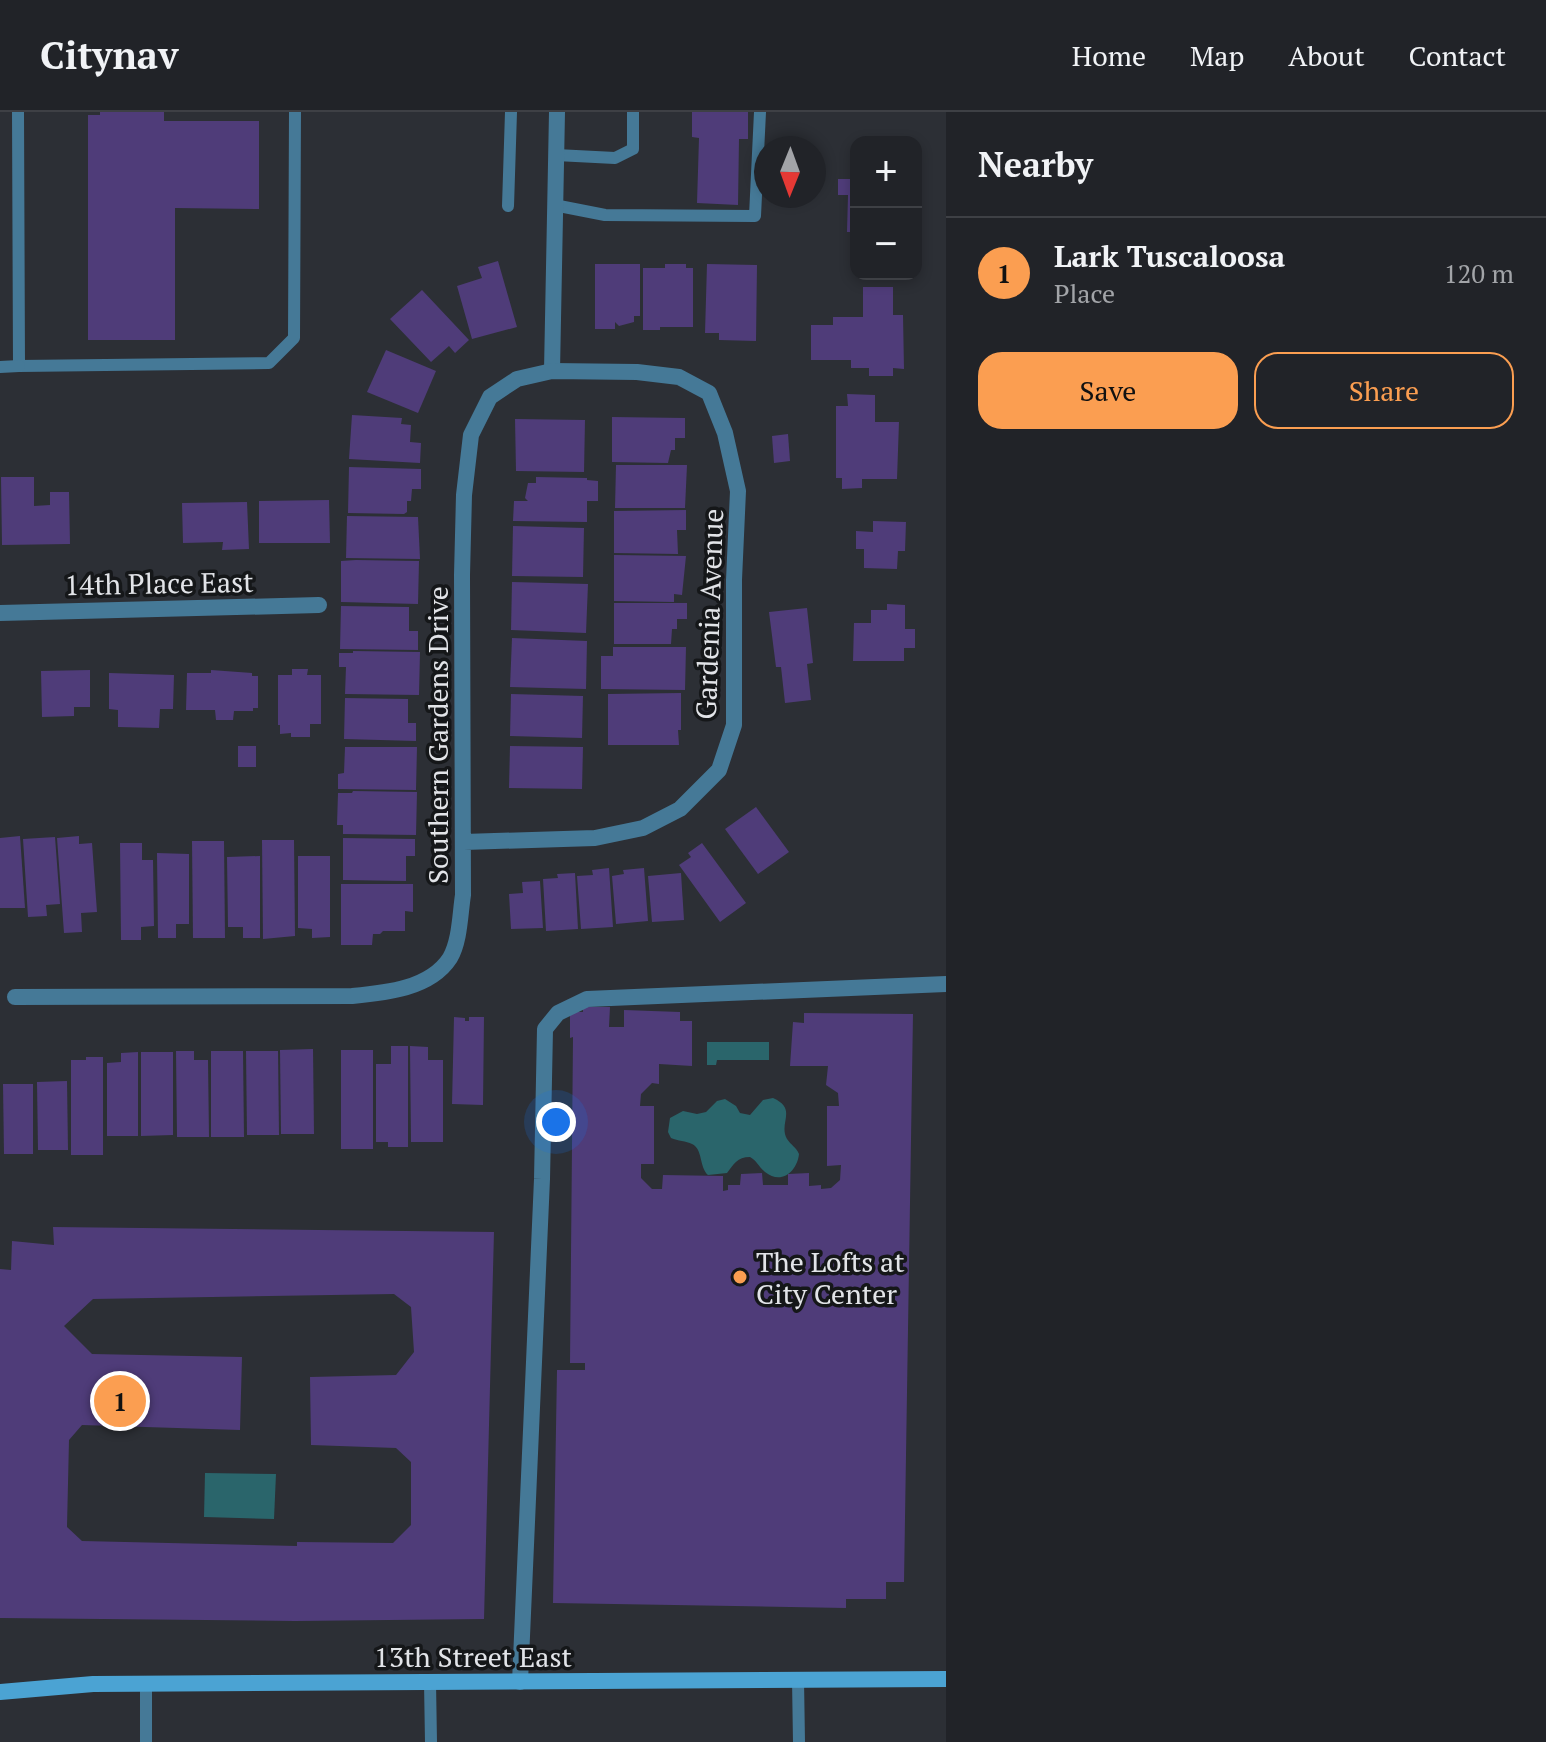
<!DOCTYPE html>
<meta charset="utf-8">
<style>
body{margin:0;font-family:"PT Serif",serif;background:#2d2f34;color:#f1f3f6}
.controls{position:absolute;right:24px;top:24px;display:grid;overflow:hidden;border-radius:16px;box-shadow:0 4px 12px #0003}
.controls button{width:72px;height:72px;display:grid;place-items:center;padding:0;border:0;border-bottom:2px solid #3e4045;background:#212328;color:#f1f3f6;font:40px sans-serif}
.compass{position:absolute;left:754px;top:24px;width:72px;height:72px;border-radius:50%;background:#212328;box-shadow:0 4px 12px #0003;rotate:181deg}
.you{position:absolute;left:556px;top:1010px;width:28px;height:28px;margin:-20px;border:6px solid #fff;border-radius:50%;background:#1a73e8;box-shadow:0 0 0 12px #1a73e833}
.badge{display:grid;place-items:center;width:52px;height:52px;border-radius:50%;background:#fb9e51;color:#111;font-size:26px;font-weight:700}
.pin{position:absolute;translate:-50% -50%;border:4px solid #fff;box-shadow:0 2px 8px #0006}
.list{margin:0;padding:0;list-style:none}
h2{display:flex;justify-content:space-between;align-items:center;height:104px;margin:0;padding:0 32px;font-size:34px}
h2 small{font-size:26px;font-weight:400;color:#a2a4a8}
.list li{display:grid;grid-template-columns:52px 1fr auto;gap:24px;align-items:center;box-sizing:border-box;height:112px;padding:0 32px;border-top:2px solid #3e4045}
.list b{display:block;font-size:30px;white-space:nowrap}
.list p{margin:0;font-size:26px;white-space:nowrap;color:#a2a4a8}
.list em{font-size:26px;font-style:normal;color:#a2a4a8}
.actions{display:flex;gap:16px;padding:24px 32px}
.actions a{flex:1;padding:18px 0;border:2px solid #fb9e51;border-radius:24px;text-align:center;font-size:28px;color:#fb9e51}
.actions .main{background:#fb9e51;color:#111}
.map{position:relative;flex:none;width:946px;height:1630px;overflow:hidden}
header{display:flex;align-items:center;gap:48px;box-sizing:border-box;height:112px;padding:0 40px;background:#212328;border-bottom:2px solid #3e4045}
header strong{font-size:38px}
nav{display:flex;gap:44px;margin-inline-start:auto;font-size:28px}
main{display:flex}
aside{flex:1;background:#212328}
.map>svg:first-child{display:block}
.water{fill:#2a656b}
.building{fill:#4f3c79;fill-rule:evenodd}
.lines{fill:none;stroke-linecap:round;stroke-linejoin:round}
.lane{stroke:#457997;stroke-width:12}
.street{stroke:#457997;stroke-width:16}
.secondary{stroke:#4ba3d3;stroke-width:16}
.poi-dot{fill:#fb9e51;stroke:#151719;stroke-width:3}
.labels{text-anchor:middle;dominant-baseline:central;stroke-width:7;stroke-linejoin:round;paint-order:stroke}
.street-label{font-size:28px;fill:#e2e4e8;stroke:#151719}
.poi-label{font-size:28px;fill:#e2e4e8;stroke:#151719;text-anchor:start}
</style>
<header>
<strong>Citynav</strong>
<nav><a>Home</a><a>Map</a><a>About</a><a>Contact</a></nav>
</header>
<main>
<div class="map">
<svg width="946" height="1630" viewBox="0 0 946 1630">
<rect width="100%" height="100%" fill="#2c2f35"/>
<!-- water -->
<g class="water">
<path d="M707 930H769V948H717L716 953H707Z"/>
<path d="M773 986C798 997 778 1011 787 1027 791 1033 796 1035 799 1042 797 1060 781 1073 765 1060 759 1055 757 1049 750 1045 737 1045 734 1052 727 1061L708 1063C699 1055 703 1037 692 1032 686 1029 678 1029 671 1026L668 1020 670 1006 683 999 697 1002 706 1000 717 989 725 987 736 994 740 1001 750 1003 763 988Z"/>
<path d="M205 1361 276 1362 274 1407 204 1405Z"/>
</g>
<!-- building -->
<g class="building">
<path d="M100 0H164V9H259V97L175 96V228H88V3H100Z"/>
<path d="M692 0H748V27H739L738 93 697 91 699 26 692 25Z"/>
<path d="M838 67H856V120H847L848 83H838Z"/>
<path d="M498 149 517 215 472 227 457 174 482 166 478 155Z"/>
<path d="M595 152H640V204H634V210L619 214 615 210V217H595Z"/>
<path d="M665 152H686V156H693V215H660V218H643V156H665Z"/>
<path d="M707 152 757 153 756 229 719 228V221H705Z"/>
<path d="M863 175H893V203H903L904 257 893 256V264H869V256H851V248H811V213H833V205H863Z"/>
<path d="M422 178 469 228 455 241 449 234 431 250 390 207Z"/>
<path d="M386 238 436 259 418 301 367 280Z"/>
<path d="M847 282 875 283V310H899L897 367H862V376L842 377V366H836V294H848Z"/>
<path d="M352 303 402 306 401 312 411 313 410 330 421 331 420 351 349 347Z"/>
<path d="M612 305 685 306V326H675V338H671L668 351 612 350Z"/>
<path d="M515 307 585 308 584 360 516 359Z"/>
<path d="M788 322 790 349 774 351 772 324Z"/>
<path d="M616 353H687L685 396H615Z"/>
<path d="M349 355 421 357V377H412L411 389H407V400L404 402 348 401Z"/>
<path d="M1 365H34V394L50 393V380H69L70 432 2 433Z"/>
<path d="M536 365 587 366V368L598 369V389H587V410L513 409 514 389H528L525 386 528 371H536Z"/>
<path d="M329 388 330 431H259V389Z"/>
<path d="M247 390 249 437 222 438 223 430 183 431 182 391Z"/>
<path d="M686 398V418H677L678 442 614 441V399Z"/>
<path d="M347 404 418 405 420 447 346 446Z"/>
<path d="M873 409 906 410 905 439H898L897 457 864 456V437H856V419L873 420Z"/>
<path d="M513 414 584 416 583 465 512 464Z"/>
<path d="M614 443 686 444 682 483 674 482V490L614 489Z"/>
<path d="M356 448 419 449 418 492 341 490V449Z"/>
<path d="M512 470 588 472 586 521 511 518Z"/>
<path d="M614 491H687V507H677V517H672L671 532H614Z"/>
<path d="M887 492 905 493V517H915V536H904V549H853L854 511H871V498H887Z"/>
<path d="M341 494 409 495V519H418V538L340 537Z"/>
<path d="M807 496 813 551 807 552 811 588 785 591 781 555H776L769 500Z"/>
<path d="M512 526 587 529 586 577 510 575Z"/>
<path d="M613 535H686L685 578 601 577V544H613Z"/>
<path d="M353 539 420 540 419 583 345 582 346 555H339V541H353Z"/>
<path d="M292 557H308L307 563H321V612H310V625H291V621L280 622V613H278V563H292Z"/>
<path d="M90 558V595H74V604L42 605 41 559Z"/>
<path d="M211 558 252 561V564H258V596H253V599H234L233 608H216L215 598H186L187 561H211Z"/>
<path d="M109 561 174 563 173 597H160L159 616 118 615V598L109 597Z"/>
<path d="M681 581V618H678L679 633H608V582Z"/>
<path d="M511 582 583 584 582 626 510 624Z"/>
<path d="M345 586 408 587V611H416V629L344 627Z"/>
<rect x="238" y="634" width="18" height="21"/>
<path d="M510 634 583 635 582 677 509 676Z"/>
<path d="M345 635H417L416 678 338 677V662L344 661Z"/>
<path d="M353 679 417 680 416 723 343 722V713H337L338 681H352Z"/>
<path d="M756 695 789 740 758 762 725 717Z"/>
<path d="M20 724 25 796H0V726Z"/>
<path d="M79 724V732L92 731 97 800 81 801 82 820 64 821 57 726Z"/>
<path d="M55 725 60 792 46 793 47 804 28 805 23 727Z"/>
<path d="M343 726 415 727V744H406V769L343 768Z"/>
<path d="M262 728H294L295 824 263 827Z"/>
<path d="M192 729H224L225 826H193Z"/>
<path d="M120 731H142V748H153L154 814 141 815V828H121Z"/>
<path d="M702 731 746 791 720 810 679 753 691 745 688 741Z"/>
<path d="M157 741 189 742V812H176V826H158Z"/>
<path d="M260 744V826H243V815H228L227 745Z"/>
<path d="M298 744H330V825L312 826V817L298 816Z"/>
<path d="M609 756 613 815 581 817 577 764 593 763 592 758Z"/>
<path d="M644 756 648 809 616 812 612 764 624 762 623 758Z"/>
<path d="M575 761 578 817 546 819 543 767 558 766 557 762Z"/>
<path d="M681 761 684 808 652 810 648 764Z"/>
<path d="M540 769 543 816 511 817 509 782 523 781 522 770Z"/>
<path d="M341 772H413V800L405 799V819H383L380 822H373L372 833H341Z"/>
<path d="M583 895H610L609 915H624V898L680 900V909H692V954L659 952V972L652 971 641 982 640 994H654V1052H641V1066L652 1077H662L663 1063 723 1064V1079L728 1078V1073H740L741 1062 762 1061 763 1073H788V1062L809 1061V1074L821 1073V1077L831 1076 840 1068 841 1053 827 1054V994H839L838 981 826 973 828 954H790L793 910 804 911V901L913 902 904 1470H886V1487H846V1496L553 1491 557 1258H585V1251H570L573 925 570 926V900H583Z"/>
<path d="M454 905 465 906V909H469V905H484L483 993 452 992Z"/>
<path d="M391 934H408V1035H388V1030H376V952H391Z"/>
<path d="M410 934 428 935V948H443V1030H411Z"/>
<path d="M313 937 314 1022H281L280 938Z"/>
<rect x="341" y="938" width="32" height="99"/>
<path d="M176 939H194V948H208L209 1025H177Z"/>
<path d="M211 939H243L244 1025H211Z"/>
<path d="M246 939H278L279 1023H247Z"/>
<path d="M138 940V1024H107V951L121 950V941Z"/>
<path d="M141 940H173V1023L141 1024Z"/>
<path d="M86 945H103V1043H71V948H86Z"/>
<path d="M67 969 68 1038H38L37 970Z"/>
<path d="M3 972H33V1042H4Z"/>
<path d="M53 1115 494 1120 484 1507 295 1509 0 1506V1157L11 1158 12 1129 54 1133ZM394 1182 411 1195 414 1240 396 1263 310 1265 311 1333 396 1336 411 1350V1413L393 1431 297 1430V1434L82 1429 67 1415 69 1328 82 1313 240 1318 242 1245 92 1242 64 1214 93 1187Z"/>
</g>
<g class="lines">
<!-- lane -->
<g class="lane">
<path d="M18 0 19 254 269 251 294 226 295 0"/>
<path d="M556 43 615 46 633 37V0"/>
<path d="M554 93 605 103 755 104 760 0"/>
<path d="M508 94 511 0"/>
<path d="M0 255 19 254"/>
<path d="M798 1567 799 1630"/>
<path d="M430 1570 431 1630"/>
<path d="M146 1630V1572"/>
</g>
<!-- street -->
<g class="street">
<path d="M552 259 557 0"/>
<path d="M0 501 319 493"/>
<path d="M15 885 352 884C385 881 430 877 450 846 460 829 460 802 463 783L462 463 464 383 471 323 490 285 517 267 552 259 637 260 679 265 709 281 725 321 738 379 734 468V613L719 658 680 697 643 716 595 726 464 730"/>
<path d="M520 1570 542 1067 545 917 558 901 587 887 946 872"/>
</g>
<!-- secondary -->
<path class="secondary" d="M0 1580 93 1572 946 1567"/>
</g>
<!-- markers -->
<circle class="poi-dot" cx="740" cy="1165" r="8"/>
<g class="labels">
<!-- street labels -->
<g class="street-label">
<text transform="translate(159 471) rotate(-1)">14th Place East</text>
<text transform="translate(709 502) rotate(-88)">Gardenia Avenue</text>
<text transform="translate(437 623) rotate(-90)">Southern Gardens Drive</text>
<text x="473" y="1544">13th Street East</text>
</g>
<!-- poi labels -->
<g class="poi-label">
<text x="756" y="1149">The Lofts at<tspan x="756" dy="32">City Center</tspan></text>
</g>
</g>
</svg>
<div class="controls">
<button>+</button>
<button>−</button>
</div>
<svg class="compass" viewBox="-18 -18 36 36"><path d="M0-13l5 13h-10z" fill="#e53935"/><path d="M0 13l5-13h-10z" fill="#a2a4a8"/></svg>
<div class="you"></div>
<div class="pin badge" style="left:120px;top:1289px">1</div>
</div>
<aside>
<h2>Nearby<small></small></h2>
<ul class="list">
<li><span class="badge">1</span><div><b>Lark Tuscaloosa</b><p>Place</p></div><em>120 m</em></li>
</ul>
<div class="actions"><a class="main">Save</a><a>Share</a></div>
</aside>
</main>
